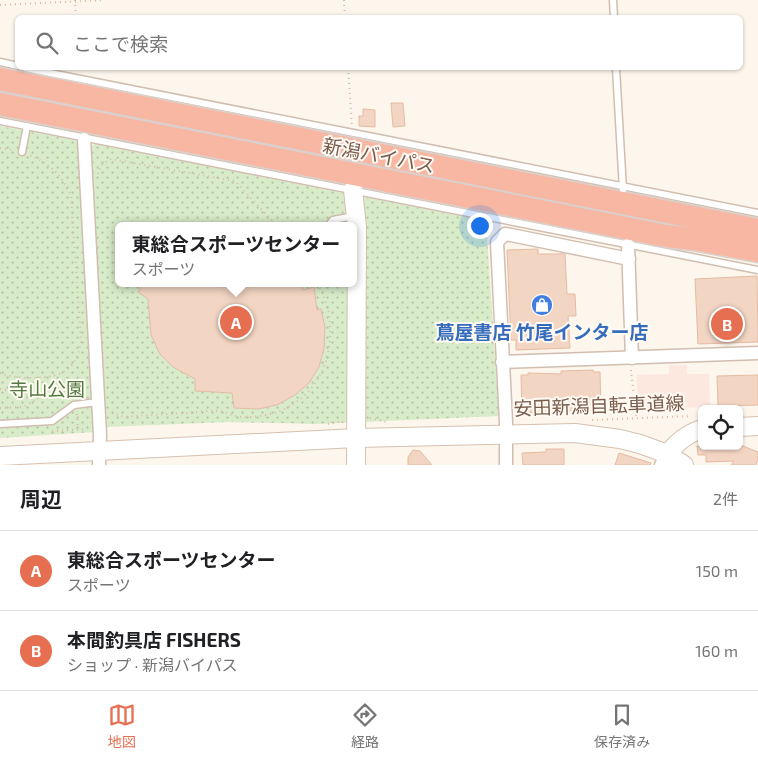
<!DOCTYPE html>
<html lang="ja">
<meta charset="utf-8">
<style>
body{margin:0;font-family:"Exo 2","Noto Sans JP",sans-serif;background:#f2f2f2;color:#202124}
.controls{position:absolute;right:15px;bottom:15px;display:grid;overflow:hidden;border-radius:8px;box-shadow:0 1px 4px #0004}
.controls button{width:45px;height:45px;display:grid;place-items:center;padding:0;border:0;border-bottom:1px solid #e0e0e0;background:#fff;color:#202124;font:25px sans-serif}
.you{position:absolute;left:479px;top:225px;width:18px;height:18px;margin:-12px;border:4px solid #fff;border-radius:50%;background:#1a73e8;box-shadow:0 0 0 8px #1a73e833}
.badge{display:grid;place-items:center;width:32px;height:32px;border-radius:50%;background:#e76f51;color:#fff;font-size:16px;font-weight:700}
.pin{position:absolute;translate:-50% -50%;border:2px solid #fff;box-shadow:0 1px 5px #0006}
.popup{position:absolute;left:115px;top:222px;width:242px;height:65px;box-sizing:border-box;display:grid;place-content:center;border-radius:8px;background:#fff;filter:drop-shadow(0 1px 4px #0005);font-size:16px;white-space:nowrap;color:#757577}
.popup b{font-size:19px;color:#202124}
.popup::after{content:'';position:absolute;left:50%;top:100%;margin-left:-10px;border:10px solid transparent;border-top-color:#fff}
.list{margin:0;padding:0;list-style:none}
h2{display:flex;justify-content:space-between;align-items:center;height:65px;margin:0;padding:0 20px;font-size:21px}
h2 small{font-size:16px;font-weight:400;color:#757577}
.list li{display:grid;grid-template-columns:32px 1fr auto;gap:15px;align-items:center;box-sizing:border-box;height:80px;padding:0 20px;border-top:1px solid #e0e0e0}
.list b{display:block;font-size:19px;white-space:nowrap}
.list p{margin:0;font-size:16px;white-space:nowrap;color:#757577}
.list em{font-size:16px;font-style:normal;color:#757577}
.icon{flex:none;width:28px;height:28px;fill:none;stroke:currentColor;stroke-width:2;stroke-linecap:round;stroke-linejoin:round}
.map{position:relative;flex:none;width:758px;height:465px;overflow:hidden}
.search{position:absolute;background:#fff;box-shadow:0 1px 4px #0004;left:15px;right:15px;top:15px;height:55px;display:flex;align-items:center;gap:12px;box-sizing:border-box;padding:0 18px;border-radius:8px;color:#757577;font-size:19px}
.sheet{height:225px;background:#fff}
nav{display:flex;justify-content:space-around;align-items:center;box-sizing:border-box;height:70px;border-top:1px solid #e0e0e0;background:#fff;font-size:14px;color:#757577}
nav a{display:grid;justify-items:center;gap:2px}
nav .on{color:#e76f51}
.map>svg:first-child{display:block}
.commercial{fill:#fde8e0}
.park{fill:url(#park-dots);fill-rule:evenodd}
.building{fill:#f3d5c3;stroke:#e6bba3}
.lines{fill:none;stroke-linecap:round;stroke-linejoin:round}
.lane-casing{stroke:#d1beb0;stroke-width:9}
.street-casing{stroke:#d1beb0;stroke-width:15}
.secondary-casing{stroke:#d6c0b0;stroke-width:20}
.highway-casing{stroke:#dad1cd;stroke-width:25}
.path{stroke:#d9b8a5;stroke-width:2;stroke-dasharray:1 4;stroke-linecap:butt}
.lane{stroke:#fff;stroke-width:6}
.street{stroke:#fff;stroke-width:12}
.secondary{stroke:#fff;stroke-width:18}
.highway{stroke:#f7b7a3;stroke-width:22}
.labels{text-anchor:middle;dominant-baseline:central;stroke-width:4;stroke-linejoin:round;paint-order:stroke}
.street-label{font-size:19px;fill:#7a5c4d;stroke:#fffaf3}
.shop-label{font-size:19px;font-weight:bold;fill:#366cbe;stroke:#fffaf3}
.park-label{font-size:19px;fill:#537a41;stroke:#fffaf3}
</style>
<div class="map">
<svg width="758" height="465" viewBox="0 0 758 465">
<defs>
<pattern id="park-dots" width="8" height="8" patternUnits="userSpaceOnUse" patternTransform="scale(1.25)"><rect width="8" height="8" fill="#d8ecc9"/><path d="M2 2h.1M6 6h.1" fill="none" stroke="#b4c2a5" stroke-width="1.8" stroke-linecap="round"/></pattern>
</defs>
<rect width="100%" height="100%" fill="#fdf6ec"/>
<!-- commercial -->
<path class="commercial" d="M669 365H687V374H709L710 407 638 409 637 375 669 374Z"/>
<!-- park -->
<g class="park">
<path d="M0 126 79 141 95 432 0 438Z"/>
<path d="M94 144 486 221 499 416 317 424 228 422 107 427 90 148ZM119 226H354V283H119Z"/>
</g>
<!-- building -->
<g class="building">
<path d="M391 103H403L405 126 393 127Z"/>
<path d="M363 109 375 110V127L359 126V116H363Z"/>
<path d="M538 249V254H565L567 294H575L576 316H568L570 348 516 350V340H511L507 250Z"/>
<path d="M757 276 758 342 698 344 695 279Z"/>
<path d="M144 283H302L303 290 314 287 317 310 321 309 325 327 324 348 319 367 309 383 295 395 277 405 258 409 234 408 232 393 195 391V379L173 367 160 354 151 335 148 299 138 292Z"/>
<path d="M593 370 594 372H600L601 410 522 413 521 375H528V373L561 374V371Z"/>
<path d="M758 375V405L718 406 717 376Z"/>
<path d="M697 446H743L758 452V459L756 465H731L734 461 706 462V455H698Z"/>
<path d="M546 449H564V465H523L522 453 546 452Z"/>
<path d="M413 450 420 451 432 465H408V457Z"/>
<path d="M619 453 651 463 650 465H615Z"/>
</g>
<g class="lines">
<!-- lane casing -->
<g class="lane-casing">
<g id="lane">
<path d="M613 0 614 18"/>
<path d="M0 62 18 66"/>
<path d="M25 68 758 213"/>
<path d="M616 68 623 190"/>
<path d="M0 121 758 270"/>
<path d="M22 152 27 126"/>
<path d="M328 226 333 220 354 216"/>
<path d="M0 424 52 421 74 405 98 402"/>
</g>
</g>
<!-- street casing -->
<g class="street-casing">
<g id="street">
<path d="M84 139 100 435 99 465"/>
<path d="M628 245 632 358"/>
<path d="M502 362 758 353"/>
<path d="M506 465V422L497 242 505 234 511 235 629 259"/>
<path d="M661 465 667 454"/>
</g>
</g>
<!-- secondary casing -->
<g class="secondary-casing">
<g id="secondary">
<path d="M353 190 357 227 356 465"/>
<path d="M739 427 758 426"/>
<path d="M667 454C678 442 686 434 702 429"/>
<path d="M0 456 356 438 575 433 620 439 640 444 667 454 684 465"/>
</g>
</g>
<!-- highway casing -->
<g class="highway-casing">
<g id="highway">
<path d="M0 79 758 230"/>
<path d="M0 104 666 236 693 239 758 251"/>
</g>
</g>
<!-- path -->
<g class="path">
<path d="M75 0 76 18"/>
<path d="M344 0 345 18"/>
<path d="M0 5 105 0"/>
<path d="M348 68 352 125"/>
<path d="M0 148 12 150"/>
<path d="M98 174 101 165 111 159 235 181 277 226"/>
<path d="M631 370 636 417"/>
<path d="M0 373C18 380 56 381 70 367 77 360 80 350 81 341L71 196C62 176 50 163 29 155"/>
<path d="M0 389 40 397 74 389 75 397"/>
<path d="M0 408 23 407 40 397"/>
<path d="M112 413 124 417C146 415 167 414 189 413 199 412 210 410 220 411 227 412 234 417 241 417 284 419 319 395 328 353 333 330 330 304 317 283"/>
<path d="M77 414 78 429"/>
<path d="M370 418 387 422"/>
<path d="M592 420 692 416"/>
<path d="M328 424 343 421"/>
<path d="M52 431 87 429"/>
</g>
<!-- lane -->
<use href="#lane" class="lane"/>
<!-- street -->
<use href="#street" class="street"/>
<!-- secondary -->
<use href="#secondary" class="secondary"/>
<!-- highway -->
<use href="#highway" class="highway"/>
</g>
<!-- icons -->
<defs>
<g id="shop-disc" transform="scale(1.125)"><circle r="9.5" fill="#3f7fe0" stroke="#fffaf3"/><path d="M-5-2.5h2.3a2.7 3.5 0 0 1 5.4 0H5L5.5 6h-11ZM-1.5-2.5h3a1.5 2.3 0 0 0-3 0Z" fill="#fff"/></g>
</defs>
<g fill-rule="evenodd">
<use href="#shop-disc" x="542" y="305"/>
</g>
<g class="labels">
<!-- street labels -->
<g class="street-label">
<text transform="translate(379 155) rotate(11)">新潟バイパス</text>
<text transform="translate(599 405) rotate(-2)">安田新潟自転車道線</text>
</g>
<!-- shop labels -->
<g class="shop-label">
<text x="542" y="331">蔦屋書店 竹尾インター店</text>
</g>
<!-- park labels -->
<g class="park-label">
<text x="47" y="388">寺山公園</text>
</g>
</g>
</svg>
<div class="controls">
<button><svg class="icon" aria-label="locate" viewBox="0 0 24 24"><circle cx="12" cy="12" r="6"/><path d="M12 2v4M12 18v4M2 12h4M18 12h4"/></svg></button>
</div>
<div class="you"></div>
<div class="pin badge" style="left:236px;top:322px">A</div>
<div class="popup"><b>東総合スポーツセンター</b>スポーツ</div>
<div class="pin badge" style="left:727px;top:324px">B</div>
<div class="search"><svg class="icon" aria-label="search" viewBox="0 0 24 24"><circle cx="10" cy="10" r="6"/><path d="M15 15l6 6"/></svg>ここで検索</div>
</div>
<section class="sheet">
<h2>周辺<small>2件</small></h2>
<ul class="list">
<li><span class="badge">A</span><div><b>東総合スポーツセンター</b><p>スポーツ</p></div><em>150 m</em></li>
<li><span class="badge">B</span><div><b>本間釣具店 FISHERS</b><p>ショップ · 新潟バイパス</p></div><em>160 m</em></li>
</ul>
</section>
<nav>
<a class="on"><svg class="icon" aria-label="map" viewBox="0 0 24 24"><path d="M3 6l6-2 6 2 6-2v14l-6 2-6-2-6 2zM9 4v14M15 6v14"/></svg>地図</a>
<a><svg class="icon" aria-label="directions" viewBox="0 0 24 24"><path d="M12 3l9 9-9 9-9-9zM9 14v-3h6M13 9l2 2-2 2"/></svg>経路</a>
<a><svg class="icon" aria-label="saved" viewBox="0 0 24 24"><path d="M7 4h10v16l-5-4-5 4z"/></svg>保存済み</a>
</nav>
